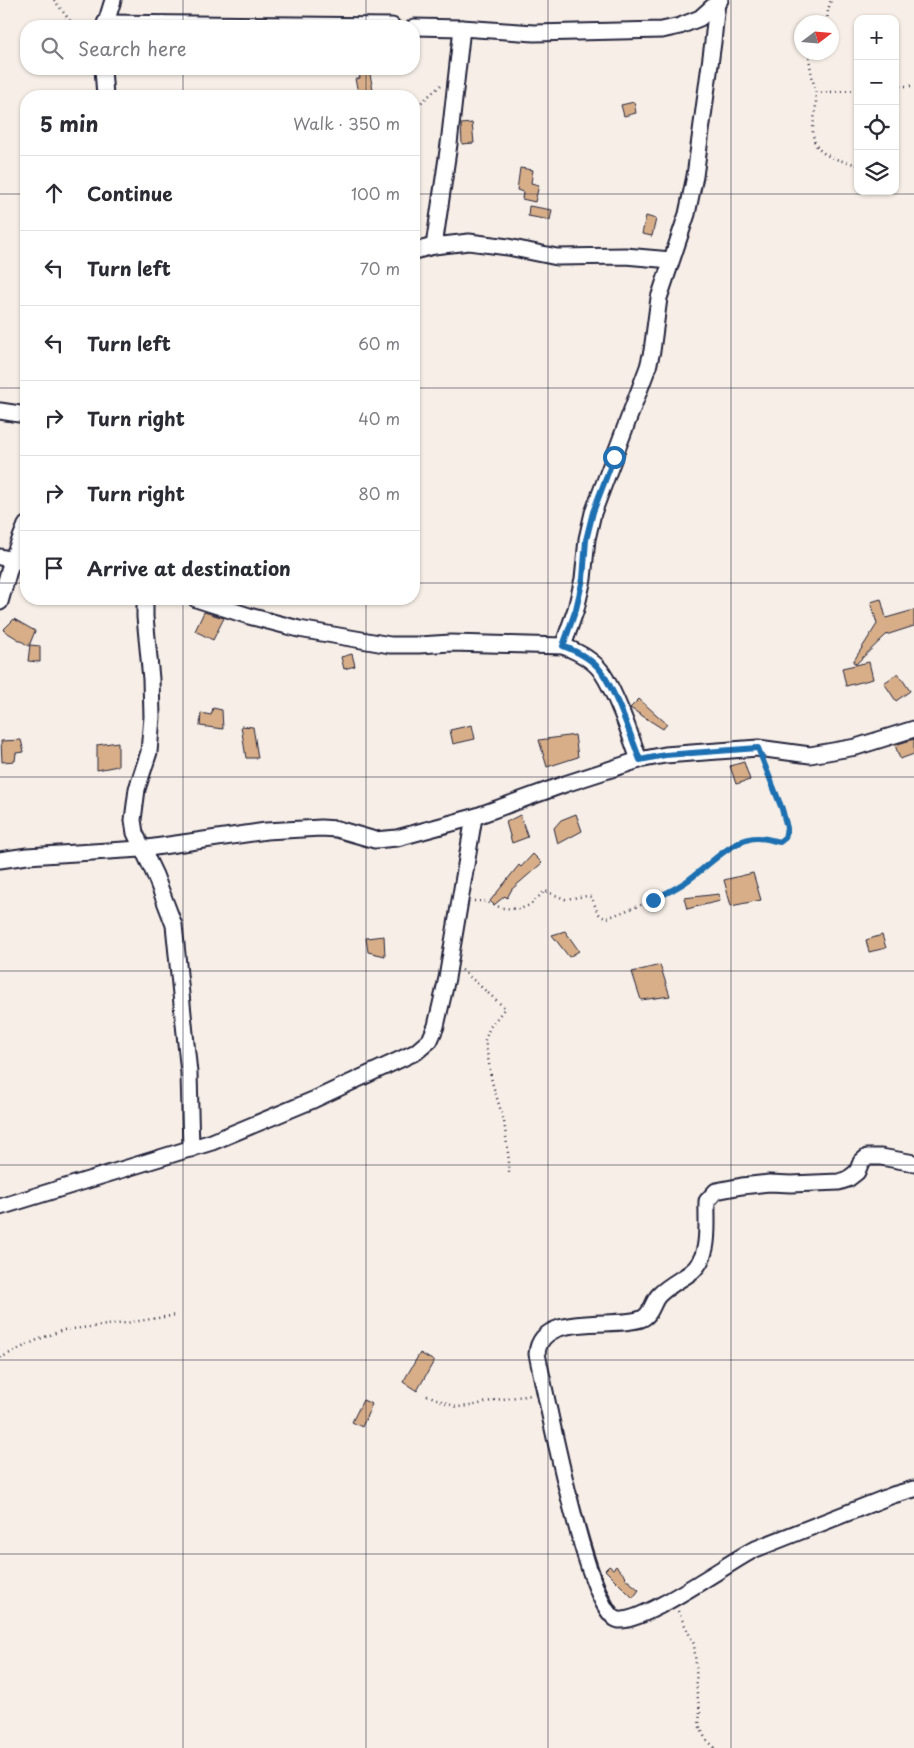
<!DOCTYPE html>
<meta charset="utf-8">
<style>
body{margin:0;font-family:"Playpen Sans",sans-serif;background:#f2f2f3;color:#2b2b33}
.controls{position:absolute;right:15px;top:15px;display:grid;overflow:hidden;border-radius:10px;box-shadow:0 1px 4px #0004}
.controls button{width:45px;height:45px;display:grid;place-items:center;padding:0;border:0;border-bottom:1px solid #e1e1e2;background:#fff;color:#2b2b33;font:25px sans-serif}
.compass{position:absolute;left:794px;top:15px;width:45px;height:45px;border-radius:50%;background:#fff;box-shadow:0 1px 4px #0004;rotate:74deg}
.stop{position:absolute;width:15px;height:15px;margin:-11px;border:4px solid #1f6fb2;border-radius:50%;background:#fff}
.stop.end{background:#1f6fb2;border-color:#fff;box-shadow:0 1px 5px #0008}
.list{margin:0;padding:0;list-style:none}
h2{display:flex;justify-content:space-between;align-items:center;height:65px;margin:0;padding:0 20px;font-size:21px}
h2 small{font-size:16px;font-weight:400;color:#7c7c81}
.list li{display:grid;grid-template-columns:32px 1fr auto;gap:15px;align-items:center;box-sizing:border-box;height:75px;padding:0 20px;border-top:1px solid #e1e1e2}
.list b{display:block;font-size:19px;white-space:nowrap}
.list em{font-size:16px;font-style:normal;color:#7c7c81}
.icon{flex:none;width:28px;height:28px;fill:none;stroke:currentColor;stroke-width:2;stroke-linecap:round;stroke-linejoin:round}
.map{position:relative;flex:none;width:914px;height:1748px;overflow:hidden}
.search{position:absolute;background:#fff;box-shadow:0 1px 4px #0004;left:20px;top:20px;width:400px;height:55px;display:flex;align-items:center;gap:12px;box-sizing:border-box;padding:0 18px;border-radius:20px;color:#7c7c81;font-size:19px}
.panel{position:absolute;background:#fff;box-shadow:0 1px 4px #0004;left:20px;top:90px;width:400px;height:515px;border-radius:20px}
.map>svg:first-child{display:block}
.building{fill:#d7ae88;stroke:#22223b}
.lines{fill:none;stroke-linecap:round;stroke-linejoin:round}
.minor-casing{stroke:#22223b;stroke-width:19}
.path{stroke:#22223b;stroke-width:2.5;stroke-dasharray:1 4;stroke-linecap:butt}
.minor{stroke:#fff;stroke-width:15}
.route{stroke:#1f6fb2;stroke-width:6}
.grid{fill:none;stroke:#22223b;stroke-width:1;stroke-opacity:0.55}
</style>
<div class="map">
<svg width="914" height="1748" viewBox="0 0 914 1748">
<rect width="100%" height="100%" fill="#f7efe7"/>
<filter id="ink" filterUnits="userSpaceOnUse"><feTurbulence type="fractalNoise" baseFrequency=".02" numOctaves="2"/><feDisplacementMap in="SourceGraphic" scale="10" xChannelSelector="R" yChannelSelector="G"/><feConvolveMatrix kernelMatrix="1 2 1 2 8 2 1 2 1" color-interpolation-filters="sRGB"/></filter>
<g filter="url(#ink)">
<!-- building -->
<g class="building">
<path d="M369 69 373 90 358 92 355 79 360 78 358 70Z"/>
<path d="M634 102 636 113 624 116 621 105Z"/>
<path d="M472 123 474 143 462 144 461 124Z"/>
<path d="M520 168 533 170 531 183 539 185 535 202 522 199 523 192 517 190Z"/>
<path d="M529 206 552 210 550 220 528 216Z"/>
<path d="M646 216 656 219 652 236 642 234Z"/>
<path d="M881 599 886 618 914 610V626L886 635 856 664 853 662 877 624 871 602Z"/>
<path d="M204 612 224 618 213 640 195 631Z"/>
<path d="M14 619 35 631 29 646 3 630Z"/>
<path d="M30 645 40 646V662L28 661Z"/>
<path d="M352 654 355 666 344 669 341 657Z"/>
<path d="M869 662 873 679 846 686 842 668Z"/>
<path d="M898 673 910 691 896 701 884 683Z"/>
<path d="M639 699 667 724 663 729 630 708Z"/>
<path d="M213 708 222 710 223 729 200 726 201 713 211 715Z"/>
<path d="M472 725 475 739 453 744 450 730Z"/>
<path d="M241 726 253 727 258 758H246Z"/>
<path d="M575 735 578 757 547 767 539 740Z"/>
<path d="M914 739V754L900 759 895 745Z"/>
<path d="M21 740 24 752 16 753 15 761 2 762 1 741Z"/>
<path d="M118 742V766L97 770V745Z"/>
<path d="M744 762 750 780 736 784 730 766Z"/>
<path d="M576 814 582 831 558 844 554 828 561 820Z"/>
<path d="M520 815 528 837 512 843 506 822Z"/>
<path d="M533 854 542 863 512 889 507 898 505 896 494 905 490 901 519 865 521 867Z"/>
<path d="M753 873 761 900 731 906 724 880Z"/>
<path d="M719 894 720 901 687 909 684 898Z"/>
<path d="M565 931 579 951 569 957 552 935Z"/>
<path d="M882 935 886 948 869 952 866 940Z"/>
<path d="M384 936 385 956 368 952 366 938Z"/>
<path d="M660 965 670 996 641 1000 632 972Z"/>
<path d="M420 1353 434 1361 417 1391 403 1382Z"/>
<path d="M363 1400 372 1404 362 1427 352 1422Z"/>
<path d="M609 1566 613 1569 616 1566 626 1577 625 1578 639 1590 633 1598 605 1570Z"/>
</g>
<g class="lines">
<!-- minor casing -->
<g class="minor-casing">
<g id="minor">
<path d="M105 23 392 26"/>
<path d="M105 26 113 0"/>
<path d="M414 27 462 28 534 33 662 30 680 26 700 18 720 0"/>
<path d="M103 69 105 96"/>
<path d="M434 246 449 144 462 28"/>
<path d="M414 251 434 246 469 242 508 247 557 257 625 256 671 260"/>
<path d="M0 411 26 415"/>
<path d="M0 557 26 563"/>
<path d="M145 599V617L151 679 152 717 149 752 137 789 133 820 135 833 155 875 174 925 189 1073 191 1149"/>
<path d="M196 599 249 616 299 629 390 645H419L451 643 563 646C576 651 592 659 601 671 616 693 630 734 639 760"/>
<path d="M0 602 12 560 26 525"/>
<path d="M563 646 576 609 583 579 587 539 593 513 648 367 652 351 659 298 687 214 695 176 713 42 717 2"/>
<path d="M0 860 27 856 141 849 266 831 321 828 337 829 375 840 397 838 474 817 565 784 639 760 665 755 758 748 810 755 856 747 914 729"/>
<path d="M914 1163 881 1157H867L861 1162 857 1172 848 1179 839 1182 791 1184 769 1183 742 1186 716 1191 707 1201C706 1225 712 1257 690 1273 680 1280 668 1286 659 1295 652 1302 652 1315 641 1319 614 1329 540 1311 537 1354 545 1389 588 1616 619 1620 644 1623 728 1563 753 1550L893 1495 914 1489"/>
<path d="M0 1207 212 1142 313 1100 416 1052 430 1040 436 1026 447 978 474 817"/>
</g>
</g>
<!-- path -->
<g class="path">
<path d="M54 0 74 26"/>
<path d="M827 22 828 10 831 0"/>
<path d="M809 52C809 70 816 86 816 103 816 113 812 124 813 134 814 157 840 160 858 165"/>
<path d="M895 86H914"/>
<path d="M816 93 858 90"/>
<path d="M414 109 441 85"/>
<path d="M474 901H483L502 908 520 909 530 905 545 891 565 899 587 896 591 897C597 906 595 916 607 918 635 907 666 897 690 879 709 866 727 844 750 839 761 836 770 841 780 841 784 838 787 833 787 827 787 811 770 779 763 762"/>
<path d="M462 970 505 1008 490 1027 485 1040 492 1082 504 1121 509 1161V1173"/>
<path d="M0 1358 37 1340 63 1330 126 1323 177 1315"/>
<path d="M427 1395 456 1407 471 1406 495 1400 532 1395"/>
<path d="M678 1611 694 1644 696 1666 697 1693 700 1711 699 1725 705 1738 715 1748"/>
</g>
<!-- minor -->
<use href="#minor" class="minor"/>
</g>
</g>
<g class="lines" filter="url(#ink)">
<!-- route -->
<path class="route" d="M614 457 593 512 586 540 583 579 576 609 563 646C576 651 592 659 601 671 616 692 630 734 640 760L665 755 758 748 782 809 787 828 785 838 780 842C770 840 760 836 749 839 727 845 709 865 691 878 680 887 666 893 653 900"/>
</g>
<!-- grid -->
<path class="grid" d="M183 0V26M366 0V26M548 0V1748M731 0V1748M183 69V96M366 69V96M0 194H26M414 194H914M0 388H26M414 388H914M0 583H26M414 583H914M183 599V1748M366 599V1748M0 777H914M0 971H914M0 1165H914M0 1360H914M0 1554H914"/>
</svg>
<div class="controls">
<button>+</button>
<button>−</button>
<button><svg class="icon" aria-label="locate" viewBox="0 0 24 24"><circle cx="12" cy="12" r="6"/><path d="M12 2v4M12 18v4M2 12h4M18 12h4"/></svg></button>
<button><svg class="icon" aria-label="layers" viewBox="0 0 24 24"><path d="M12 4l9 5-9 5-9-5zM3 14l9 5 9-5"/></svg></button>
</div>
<svg class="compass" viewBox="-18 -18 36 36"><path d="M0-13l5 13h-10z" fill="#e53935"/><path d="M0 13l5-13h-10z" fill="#7c7c81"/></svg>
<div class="stop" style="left:614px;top:457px"></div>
<div class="stop end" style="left:653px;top:900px"></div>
<div class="search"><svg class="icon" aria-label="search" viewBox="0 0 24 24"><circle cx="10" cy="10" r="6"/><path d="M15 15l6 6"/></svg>Search here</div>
<section class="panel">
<h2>5 min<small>Walk · 350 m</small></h2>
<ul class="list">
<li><svg class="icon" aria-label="ahead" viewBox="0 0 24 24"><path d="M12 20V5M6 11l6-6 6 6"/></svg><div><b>Continue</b></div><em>100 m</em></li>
<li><svg class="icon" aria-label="left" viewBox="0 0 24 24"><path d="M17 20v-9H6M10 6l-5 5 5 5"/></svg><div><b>Turn left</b></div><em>70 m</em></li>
<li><svg class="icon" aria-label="left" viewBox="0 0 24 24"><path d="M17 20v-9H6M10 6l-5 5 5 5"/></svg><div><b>Turn left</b></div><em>60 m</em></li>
<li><svg class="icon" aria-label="right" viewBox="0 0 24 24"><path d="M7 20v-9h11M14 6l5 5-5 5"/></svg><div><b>Turn right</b></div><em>40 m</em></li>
<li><svg class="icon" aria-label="right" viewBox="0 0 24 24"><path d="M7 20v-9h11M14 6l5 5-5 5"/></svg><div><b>Turn right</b></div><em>80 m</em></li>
<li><svg class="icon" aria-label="arrive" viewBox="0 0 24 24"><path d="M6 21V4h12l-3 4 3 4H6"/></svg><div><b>Arrive at destination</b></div></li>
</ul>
</section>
</div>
